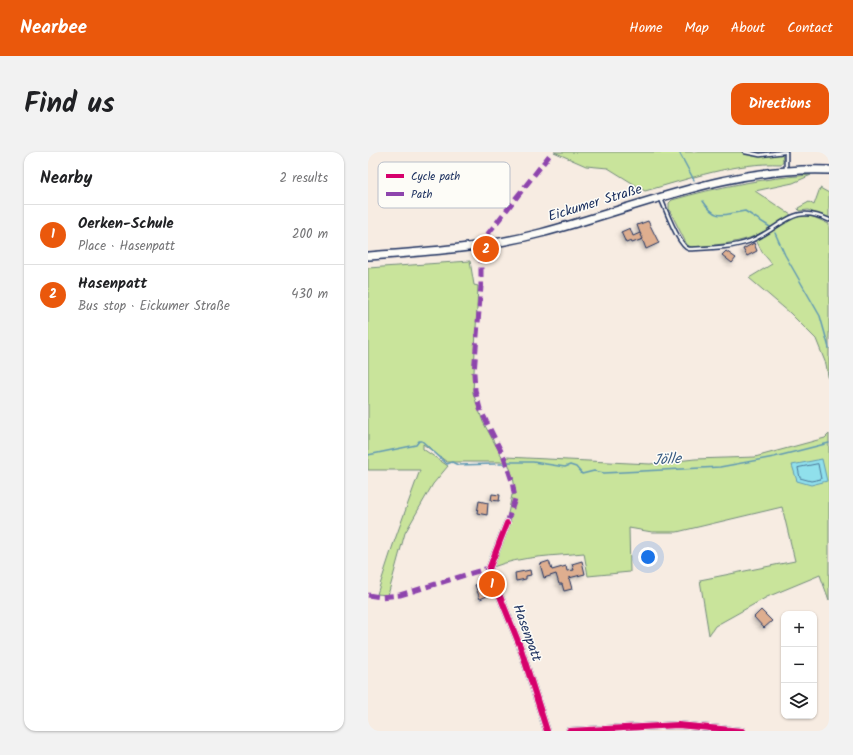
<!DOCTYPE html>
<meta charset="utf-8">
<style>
body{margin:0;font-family:Kalam,sans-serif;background:#f2f2f2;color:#202124}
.controls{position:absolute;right:12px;bottom:12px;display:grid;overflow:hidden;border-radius:8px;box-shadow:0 1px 3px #0004}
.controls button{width:36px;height:36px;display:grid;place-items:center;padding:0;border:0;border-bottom:1px solid #e0e0e0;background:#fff;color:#202124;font:20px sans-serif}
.you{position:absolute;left:280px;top:405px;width:14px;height:14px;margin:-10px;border:3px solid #fff;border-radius:50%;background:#1a73e8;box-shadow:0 0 0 6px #1a73e833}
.badge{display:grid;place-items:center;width:26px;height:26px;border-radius:50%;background:#ea580c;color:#fff;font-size:13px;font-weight:700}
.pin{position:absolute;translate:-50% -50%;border:2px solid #fff;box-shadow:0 1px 4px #0006}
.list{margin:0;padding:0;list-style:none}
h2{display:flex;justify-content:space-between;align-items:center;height:52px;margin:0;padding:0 16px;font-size:17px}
h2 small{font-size:13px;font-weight:400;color:#757577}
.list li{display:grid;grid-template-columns:26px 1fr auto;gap:12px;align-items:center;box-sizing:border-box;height:60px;padding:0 16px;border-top:1px solid #e0e0e0}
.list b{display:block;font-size:15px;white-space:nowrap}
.list p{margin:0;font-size:13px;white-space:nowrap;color:#757577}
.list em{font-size:13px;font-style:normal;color:#757577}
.icon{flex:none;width:22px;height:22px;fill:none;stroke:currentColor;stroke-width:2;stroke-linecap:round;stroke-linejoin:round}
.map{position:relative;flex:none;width:461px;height:579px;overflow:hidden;border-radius:12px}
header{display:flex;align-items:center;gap:24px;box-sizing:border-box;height:56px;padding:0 20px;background:#ea580c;color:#fff}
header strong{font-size:19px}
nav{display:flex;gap:22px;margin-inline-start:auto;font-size:14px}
.intro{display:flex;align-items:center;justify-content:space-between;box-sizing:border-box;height:96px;padding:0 24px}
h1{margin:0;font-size:28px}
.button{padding:10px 18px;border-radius:12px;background:#ea580c;color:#fff;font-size:14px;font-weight:700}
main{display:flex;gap:24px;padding:0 24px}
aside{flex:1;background:#fff;border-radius:12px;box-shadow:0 1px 3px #0004}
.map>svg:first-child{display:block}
.green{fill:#c9e49b;stroke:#728a7c}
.water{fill:#90e0ec;stroke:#6199b3}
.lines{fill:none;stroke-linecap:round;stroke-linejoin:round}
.shore{stroke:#4a7697;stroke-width:1}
.stream{stroke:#6199b3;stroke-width:1.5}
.building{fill:#deae8f;stroke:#1b2f5e;filter:url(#shadow)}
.service-casing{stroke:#1b2f5e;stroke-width:5.5}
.minor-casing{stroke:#1b2f5e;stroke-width:8}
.secondary-casing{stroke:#1b2f5e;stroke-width:10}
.service{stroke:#fdfcf7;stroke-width:2.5}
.minor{stroke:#fdfcf7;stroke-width:5}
.secondary{stroke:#fdfcf7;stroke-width:7}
.quiet{stroke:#8e44ad;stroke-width:5;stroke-dasharray:10 5;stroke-linecap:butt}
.cycleway-casing{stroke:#fdfcf7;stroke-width:8}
.cycleway{stroke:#d6006c;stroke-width:6}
.labels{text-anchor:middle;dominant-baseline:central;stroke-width:3;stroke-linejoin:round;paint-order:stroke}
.street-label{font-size:14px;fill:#1b2f5e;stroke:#fdfcf7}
.water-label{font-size:15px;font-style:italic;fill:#385b82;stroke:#fdfcf7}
.key{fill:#fdfcf7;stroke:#b9bec9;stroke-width:1}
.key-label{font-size:11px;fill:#1b2f5e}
</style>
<header>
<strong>Nearbee</strong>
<nav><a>Home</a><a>Map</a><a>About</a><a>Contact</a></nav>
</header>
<div class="intro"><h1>Find us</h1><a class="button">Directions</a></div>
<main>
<aside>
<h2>Nearby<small>2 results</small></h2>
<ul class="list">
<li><span class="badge">1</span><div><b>Oerken-Schule</b><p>Place · Hasenpatt</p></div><em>200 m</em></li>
<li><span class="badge">2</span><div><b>Hasenpatt</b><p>Bus stop · Eickumer Straße</p></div><em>430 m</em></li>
</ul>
</aside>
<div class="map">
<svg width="461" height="579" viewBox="0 0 461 579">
<defs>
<filter id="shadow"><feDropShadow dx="-2" dy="2" stdDeviation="2" flood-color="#0004"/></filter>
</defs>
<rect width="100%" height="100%" fill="#f7ece2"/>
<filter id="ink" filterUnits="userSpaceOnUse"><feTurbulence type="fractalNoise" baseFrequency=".025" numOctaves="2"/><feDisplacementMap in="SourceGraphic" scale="8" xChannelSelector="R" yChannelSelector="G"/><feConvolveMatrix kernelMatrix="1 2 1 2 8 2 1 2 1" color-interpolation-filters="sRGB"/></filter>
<g filter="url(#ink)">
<!-- green -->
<g class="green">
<path d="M186 0H414L415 9 413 12C367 10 321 27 277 39L240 16 218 14Z"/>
<path d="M443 23 425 31 387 39 423 63C387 89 367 92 323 95L319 93 301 57V51L304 48C350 35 395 26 443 23Z"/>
<path d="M452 36 461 41V67L440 58 431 59 430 56 441 50 446 53Z"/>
<path d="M439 62 461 72V229L458 212 448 187 422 161 381 126 404 112 394 100 388 88 425 67Z"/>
<path d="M102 109 106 133 110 134 105 241 115 270 137 310H79L55 292V297L80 314 65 332 37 381 20 443 9 442 25 393 52 318H0V116Z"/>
<path d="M461 282V448L452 423 399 445 347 474 341 483 332 428 427 409 414 355 309 380H284L261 376 262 420 220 424 216 401C186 404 153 404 125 415L143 369 139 366 144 343 148 342 145 325 138 305 282 312 327 307 387 305 457 286Z"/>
</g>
<!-- water -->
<path class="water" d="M454 307 459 329 443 333 429 329 424 313Z"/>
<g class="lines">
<!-- shore -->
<path class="shore" d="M450 312 453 327 443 329 432 326 430 316Z"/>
<!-- stream -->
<g class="stream">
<path d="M311 0 326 28"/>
<path d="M335 49C349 70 355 62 377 59L402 75"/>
<path d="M407 81 417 103 452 164 461 196"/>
<path d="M0 303 48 293 51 289H54L79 312 84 310 90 313 127 312"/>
<path d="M140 310H165L197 315 202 313 208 315 214 322 226 319 236 321 352 315 406 305 461 291"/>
<path d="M131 312H136"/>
</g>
</g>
<!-- building -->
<g class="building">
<path d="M280 69 291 91 278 97 269 73Z"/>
<path d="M262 76 265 84 272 81 275 87 264 91 263 89 258 91 253 80Z"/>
<path d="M386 91 389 99 379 104 375 97Z"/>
<path d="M358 99 368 106 364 111 354 103Z"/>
<path d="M124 342 132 343 131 349 123 348Z"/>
<path d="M111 349 120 351 119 363 109 361Z"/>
<path d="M181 409 184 418 198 414 199 419 206 418 204 412 214 409 217 422 201 426 204 437 196 439 194 432H191L188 422 176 426 172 412Z"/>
<path d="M162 418 163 423 158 424V427L148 429 147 421Z"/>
<path d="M119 428 124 442 112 447 107 433Z"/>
<path d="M393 458 404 469 396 476 386 465Z"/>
</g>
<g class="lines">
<!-- service casing -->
<g class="service-casing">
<g id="service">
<path d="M377 0 392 3 416 0"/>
<path d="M418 0V18"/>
<path d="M293 47C298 58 311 95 321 97 342 96 363 96 382 89 415 76 423 50 461 68"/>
</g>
</g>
<!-- minor casing -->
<g class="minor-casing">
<g id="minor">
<path d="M139 371 121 417 152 494 179 579"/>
<path d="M201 579 310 573 374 579"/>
</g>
</g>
<!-- secondary casing -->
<g class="secondary-casing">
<path id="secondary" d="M0 104C58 100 117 96 173 81 269 56 360 14 461 18"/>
</g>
<!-- service -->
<use href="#service" class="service"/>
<!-- minor -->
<use href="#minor" class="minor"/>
<!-- secondary -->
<use href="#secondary" class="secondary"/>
<!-- quiet -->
<g class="quiet">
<path d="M139 371 147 347 144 329 136 305 112 257 107 238 106 221 113 134V93L119 83 184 0"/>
<path d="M0 443 12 445 32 443 117 417H121"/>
</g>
<!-- cycleway casing -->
<g class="cycleway-casing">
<g id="cycleway">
<path d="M139 371 121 417 152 494 179 579"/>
<path d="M201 579 310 573 374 579"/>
</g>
</g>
<!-- cycleway -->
<use href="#cycleway" class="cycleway"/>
</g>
</g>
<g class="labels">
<!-- street labels -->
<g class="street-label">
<text transform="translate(227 51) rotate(-17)">Eickumer Straße</text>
<text transform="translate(159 481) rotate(70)">Hasenpatt</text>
</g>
<!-- water labels -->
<g class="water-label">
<text transform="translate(299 308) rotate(-3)">Jölle</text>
</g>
</g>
<!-- legend -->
<rect x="10" y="10" width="132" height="46" rx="6" class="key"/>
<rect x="18" y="22" width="18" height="4" fill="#d6006c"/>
<rect x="18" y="40" width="18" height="4" fill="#8e44ad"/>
<g class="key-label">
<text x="43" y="28">Cycle path</text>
<text x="43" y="46">Path</text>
</g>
</svg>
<div class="controls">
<button>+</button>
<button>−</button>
<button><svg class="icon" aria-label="layers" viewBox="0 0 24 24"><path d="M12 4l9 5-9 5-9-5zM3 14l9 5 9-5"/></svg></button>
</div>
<div class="you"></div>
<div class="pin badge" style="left:124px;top:432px">1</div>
<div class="pin badge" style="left:118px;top:97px">2</div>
</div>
</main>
